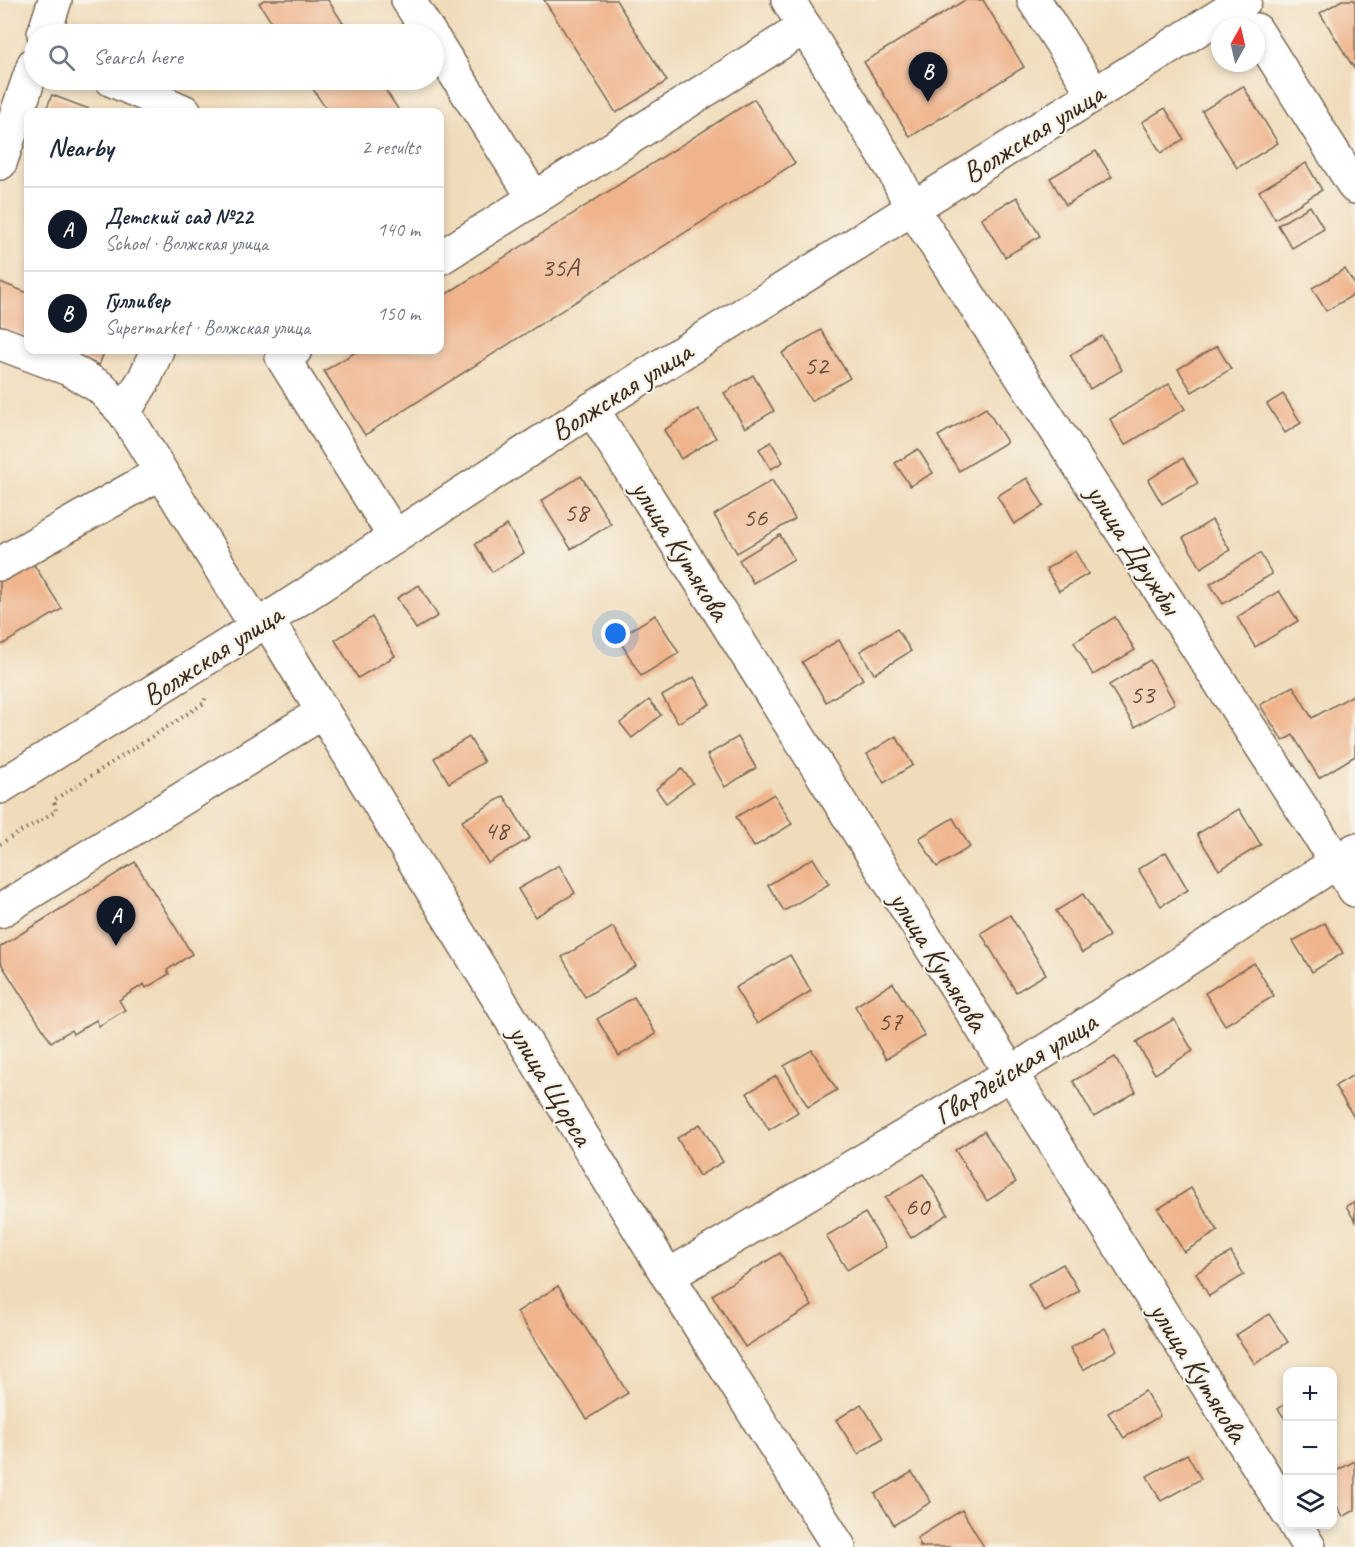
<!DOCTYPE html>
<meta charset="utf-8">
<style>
body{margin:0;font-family:Caveat,sans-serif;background:#f6f6f7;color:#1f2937}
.controls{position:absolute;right:18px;bottom:18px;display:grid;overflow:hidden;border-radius:12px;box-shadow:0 3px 9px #0003}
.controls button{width:54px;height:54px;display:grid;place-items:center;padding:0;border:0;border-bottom:2px solid #e0e1e3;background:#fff;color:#1f2937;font:30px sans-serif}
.compass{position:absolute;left:1211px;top:18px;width:54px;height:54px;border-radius:50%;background:#fff;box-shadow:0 3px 9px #0003;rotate:8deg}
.you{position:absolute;left:616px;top:634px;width:21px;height:21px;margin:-15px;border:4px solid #fff;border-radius:50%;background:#1a73e8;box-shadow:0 0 0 9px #1a73e833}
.badge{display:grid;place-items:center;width:39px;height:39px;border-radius:50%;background:#111827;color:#fff;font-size:20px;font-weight:700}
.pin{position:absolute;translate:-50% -50px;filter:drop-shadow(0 2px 3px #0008)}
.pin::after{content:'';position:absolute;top:32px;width:21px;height:18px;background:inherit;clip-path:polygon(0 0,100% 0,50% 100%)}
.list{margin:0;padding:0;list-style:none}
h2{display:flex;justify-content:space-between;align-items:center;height:78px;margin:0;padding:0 24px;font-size:26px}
h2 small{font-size:20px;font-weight:400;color:#747a83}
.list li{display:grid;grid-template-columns:39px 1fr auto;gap:18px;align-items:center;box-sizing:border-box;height:84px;padding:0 24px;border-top:2px solid #e0e1e3}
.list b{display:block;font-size:22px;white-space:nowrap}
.list p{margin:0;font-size:20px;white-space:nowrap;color:#747a83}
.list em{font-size:20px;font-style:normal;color:#747a83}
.icon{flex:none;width:33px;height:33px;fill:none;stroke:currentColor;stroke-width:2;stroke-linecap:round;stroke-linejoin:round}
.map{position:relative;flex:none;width:1355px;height:1547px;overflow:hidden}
.search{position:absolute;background:#fff;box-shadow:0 3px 9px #0003;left:24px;top:24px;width:420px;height:66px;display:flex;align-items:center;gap:15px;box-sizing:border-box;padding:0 21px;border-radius:33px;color:#747a83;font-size:22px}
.panel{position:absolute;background:#fff;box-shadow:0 3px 9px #0003;left:24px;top:108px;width:420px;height:246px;border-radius:12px}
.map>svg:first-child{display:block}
.building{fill:#efb48c}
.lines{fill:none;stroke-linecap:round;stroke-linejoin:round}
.minor-casing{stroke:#7a6855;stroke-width:36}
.path{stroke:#7a6855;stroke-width:4;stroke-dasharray:1.5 4.5;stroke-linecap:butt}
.minor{stroke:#fff;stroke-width:33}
.labels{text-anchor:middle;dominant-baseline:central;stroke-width:4.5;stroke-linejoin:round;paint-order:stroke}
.number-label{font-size:27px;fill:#684c3a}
.street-label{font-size:30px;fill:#3b2a1e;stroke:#f7f3e8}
</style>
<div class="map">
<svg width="1355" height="1547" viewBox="0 0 1355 1547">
<rect width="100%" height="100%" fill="#f7f3e8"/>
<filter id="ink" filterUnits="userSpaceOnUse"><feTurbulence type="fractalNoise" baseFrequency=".0167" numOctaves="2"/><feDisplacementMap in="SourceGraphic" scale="12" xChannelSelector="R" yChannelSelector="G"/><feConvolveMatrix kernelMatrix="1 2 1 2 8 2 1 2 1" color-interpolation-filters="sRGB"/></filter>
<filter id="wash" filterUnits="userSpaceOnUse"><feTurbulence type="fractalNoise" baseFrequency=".008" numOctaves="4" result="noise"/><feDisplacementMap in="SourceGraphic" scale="24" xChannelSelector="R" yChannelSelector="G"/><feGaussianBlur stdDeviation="1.35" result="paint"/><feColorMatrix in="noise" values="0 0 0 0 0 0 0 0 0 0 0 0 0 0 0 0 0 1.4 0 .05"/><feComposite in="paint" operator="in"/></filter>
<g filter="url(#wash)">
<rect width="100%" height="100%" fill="#f0dbba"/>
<g id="blocks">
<!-- building -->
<g class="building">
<path d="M264 0H328L350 34H279L259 3Z"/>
<path d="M544 0H616L667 81 616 113Z"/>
<path d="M965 0H983L1024 67 910 137 864 62Z"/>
<path d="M1342 0H1355V70L1320 13Z"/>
<path d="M307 80H379L400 112H328Z"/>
<path d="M1243 86 1278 143 1237 168 1202 111Z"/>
<path d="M52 95 97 112H45Z"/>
<path d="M754 99 795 163 365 435 324 371 359 350H440V298Z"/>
<path d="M1165 108 1184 139 1161 153 1142 122Z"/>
<path d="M1096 151 1112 177 1066 205 1050 178Z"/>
<path d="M1306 163 1322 190 1275 219 1259 191Z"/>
<path d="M1017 197 1040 236 1005 257 981 218Z"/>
<path d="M1310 206 1324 229 1292 248 1278 225Z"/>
<path d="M1345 269 1355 285V294L1326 311 1312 288Z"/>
<path d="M0 282 28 293V337L0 326Z"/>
<path d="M821 330 850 378 811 401 782 353Z"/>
<path d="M1102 336 1122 370 1090 389 1070 355Z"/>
<path d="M1217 346 1231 369 1192 392 1178 369Z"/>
<path d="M60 350H105L99 365Z"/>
<path d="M753 375 774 411 745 428 724 393Z"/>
<path d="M1169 384 1185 409 1125 445 1110 419Z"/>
<path d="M1283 394 1301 423 1285 433 1267 404Z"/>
<path d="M986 408 1007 442 959 471 938 436Z"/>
<path d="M698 409 716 438 681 459 664 430Z"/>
<path d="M771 442 783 462 771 469 759 449Z"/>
<path d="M918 449 933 473 910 486 895 463Z"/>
<path d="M1183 458 1198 483 1162 504 1148 480Z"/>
<path d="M581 476 611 524 571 549 541 501Z"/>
<path d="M1027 478 1044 506 1014 524 997 496Z"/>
<path d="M772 480 795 519 737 553 714 515Z"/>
<path d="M1212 520 1230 550 1201 568 1183 538Z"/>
<path d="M507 525 524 553 492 572 475 544Z"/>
<path d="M780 535 794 559 753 583 739 560Z"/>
<path d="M1075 551 1088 574 1059 591 1046 569Z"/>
<path d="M1260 553 1272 574 1223 604 1210 584Z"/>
<path d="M31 560 62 609 0 646V579Z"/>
<path d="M419 585 438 616 416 629 397 598Z"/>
<path d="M1279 591 1298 621 1255 647 1237 617Z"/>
<path d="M655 615 679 653 641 676 618 638Z"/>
<path d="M372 617 395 656 358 678 335 640Z"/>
<path d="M1115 617 1135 650 1093 675 1074 642Z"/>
<path d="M897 629 911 651 874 674 860 651Z"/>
<path d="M839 640 863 679 826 702 802 662Z"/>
<path d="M1150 660 1175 703 1135 727 1109 685Z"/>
<path d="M694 677 710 704 678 723 662 696Z"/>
<path d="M1293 686 1312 718 1355 694V756L1319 778 1293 735 1283 741 1260 705Z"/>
<path d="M649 700 661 715 632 738 620 723Z"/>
<path d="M896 736 913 765 884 783 867 754Z"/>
<path d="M469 737 484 762 449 783 434 758Z"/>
<path d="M738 737 756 768 725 787 707 755Z"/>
<path d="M682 769 693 783 666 803 656 789Z"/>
<path d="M774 794 792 824 754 847 736 817Z"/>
<path d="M504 796 530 838 488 863 462 821Z"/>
<path d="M1239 809 1261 845 1219 870 1197 834Z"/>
<path d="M953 818 970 847 937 867 919 838Z"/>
<path d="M1166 852 1188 890 1161 906 1138 869Z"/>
<path d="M813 858 829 884 784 911 768 885Z"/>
<path d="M135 862 192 954 167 970 169 974 146 988 144 984 119 1000 125 1010 99 1026 96 1020 73 1034 71 1030 51 1042 0 962V947Z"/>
<path d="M559 865 575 893 535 917 518 889Z"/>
<path d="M1083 894 1109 936 1082 953 1056 911Z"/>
<path d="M1010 915 1046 974 1016 992 981 933Z"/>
<path d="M1325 923 1343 953 1312 972 1293 941Z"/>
<path d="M613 927 636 966 585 997 562 957Z"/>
<path d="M790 955 811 991 757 1024 735 988Z"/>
<path d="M1254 963 1274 996 1225 1025 1205 993Z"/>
<path d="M893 983 925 1036 886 1059 855 1006Z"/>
<path d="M634 997 656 1034 619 1056 597 1019Z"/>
<path d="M1174 1019 1193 1051 1155 1074 1136 1042Z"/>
<path d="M812 1050 837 1090 808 1107 784 1066Z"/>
<path d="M1115 1057 1136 1092 1094 1117 1073 1081Z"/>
<path d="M1355 1074V1119L1335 1086Z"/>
<path d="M776 1076 798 1112 769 1130 747 1093Z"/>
<path d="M700 1124 723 1162 699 1176 677 1138Z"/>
<path d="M984 1131 1016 1182 987 1201 955 1150Z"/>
<path d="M923 1174 948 1214 911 1238 885 1198Z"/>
<path d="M1191 1188 1218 1231 1184 1252 1158 1209Z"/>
<path d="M1355 1201V1221L1346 1206Z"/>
<path d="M865 1213 886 1247 847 1270 826 1236Z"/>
<path d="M1231 1252 1244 1275 1209 1296 1196 1273Z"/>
<path d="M780 1253 812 1306 745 1347 712 1295Z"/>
<path d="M1063 1264 1079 1291 1045 1312 1028 1284Z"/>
<path d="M558 1286 628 1393 587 1419 517 1312Z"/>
<path d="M1269 1314 1288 1342 1255 1364 1236 1335Z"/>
<path d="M1105 1328 1117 1350 1083 1370 1070 1348Z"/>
<path d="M1145 1391 1160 1416 1124 1438 1108 1413Z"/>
<path d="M1288 1402V1423L1278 1409Z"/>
<path d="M861 1404 883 1438 858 1454 836 1420Z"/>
<path d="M1187 1454 1201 1479 1161 1501 1147 1476Z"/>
<path d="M1355 1461V1510L1343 1517 1332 1498V1473Z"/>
<path d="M912 1472 931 1502 894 1525 875 1494Z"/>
<path d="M962 1510 984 1547H919L921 1546 917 1538Z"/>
</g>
</g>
</g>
<g filter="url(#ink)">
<use href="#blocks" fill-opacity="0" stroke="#7a6855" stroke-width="1.5"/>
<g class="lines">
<!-- minor casing -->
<g class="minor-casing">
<g id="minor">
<path d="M408 0 430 34"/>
<path d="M788 0 894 171 912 208 1355 890"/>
<path d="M1034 0 1094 94"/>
<path d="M1256 30 1355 187"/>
<path d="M44 34 55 0"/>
<path d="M434 40 534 198"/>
<path d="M112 80 185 112"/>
<path d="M0 163 34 64"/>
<path d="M440 258 805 27"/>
<path d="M0 343 69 369 100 387 124 412 257 627"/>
<path d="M295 350 282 357 395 537"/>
<path d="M592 409 1288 1513"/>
<path d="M124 412 145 378 157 350"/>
<path d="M0 564 160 473"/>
<path d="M267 620 668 1276 839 1547"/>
<path d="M0 787 236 640 592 409 1245 0"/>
<path d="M0 911 323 712"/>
<path d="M668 1276 1010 1074 1355 850"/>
<path d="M1295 1524 1309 1547"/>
</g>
</g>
<!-- path -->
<path class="path" d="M0 844 56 811 54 800 204 703 206 695"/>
<!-- minor -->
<use href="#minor" class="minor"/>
</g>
</g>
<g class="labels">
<!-- number labels -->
<g class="number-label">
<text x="560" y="267">35А</text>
<text x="816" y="365">52</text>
<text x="576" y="512">58</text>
<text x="755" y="517">56</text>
<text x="1142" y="694">53</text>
<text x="496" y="830">48</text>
<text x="890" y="1021">57</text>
<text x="917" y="1206">60</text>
</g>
<!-- street labels -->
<g class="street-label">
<text transform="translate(1033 133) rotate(-32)">Волжская улица</text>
<text transform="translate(621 391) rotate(-32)">Волжская улица</text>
<text transform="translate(1134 549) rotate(57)">улица Дружбы</text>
<text transform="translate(681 550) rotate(58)">улица Кутякова</text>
<text transform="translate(212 655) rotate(-33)">Волжская улица</text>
<text transform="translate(939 961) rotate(58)">улица Кутякова</text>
<text transform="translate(1015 1068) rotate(-32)">Гвардейская улица</text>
<text transform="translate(551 1085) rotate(59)">улица Щорса</text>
<text transform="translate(1199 1372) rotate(58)">улица Кутякова</text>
</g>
</g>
</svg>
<div class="controls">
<button>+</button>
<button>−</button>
<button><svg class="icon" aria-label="layers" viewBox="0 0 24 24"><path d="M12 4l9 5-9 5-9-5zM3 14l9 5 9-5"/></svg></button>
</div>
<svg class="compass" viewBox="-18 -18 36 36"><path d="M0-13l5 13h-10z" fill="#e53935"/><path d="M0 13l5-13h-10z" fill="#747a83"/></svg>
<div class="you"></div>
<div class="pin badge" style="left:116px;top:946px">A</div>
<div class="pin badge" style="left:928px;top:102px">B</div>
<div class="search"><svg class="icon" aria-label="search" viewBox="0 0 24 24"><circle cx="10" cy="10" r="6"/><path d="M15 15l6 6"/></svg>Search here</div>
<section class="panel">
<h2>Nearby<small>2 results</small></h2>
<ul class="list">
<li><span class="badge">A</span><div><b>Детский сад №22</b><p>School · Волжская улица</p></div><em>140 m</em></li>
<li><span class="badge">B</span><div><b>Гулливер</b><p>Supermarket · Волжская улица</p></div><em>150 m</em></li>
</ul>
</section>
</div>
